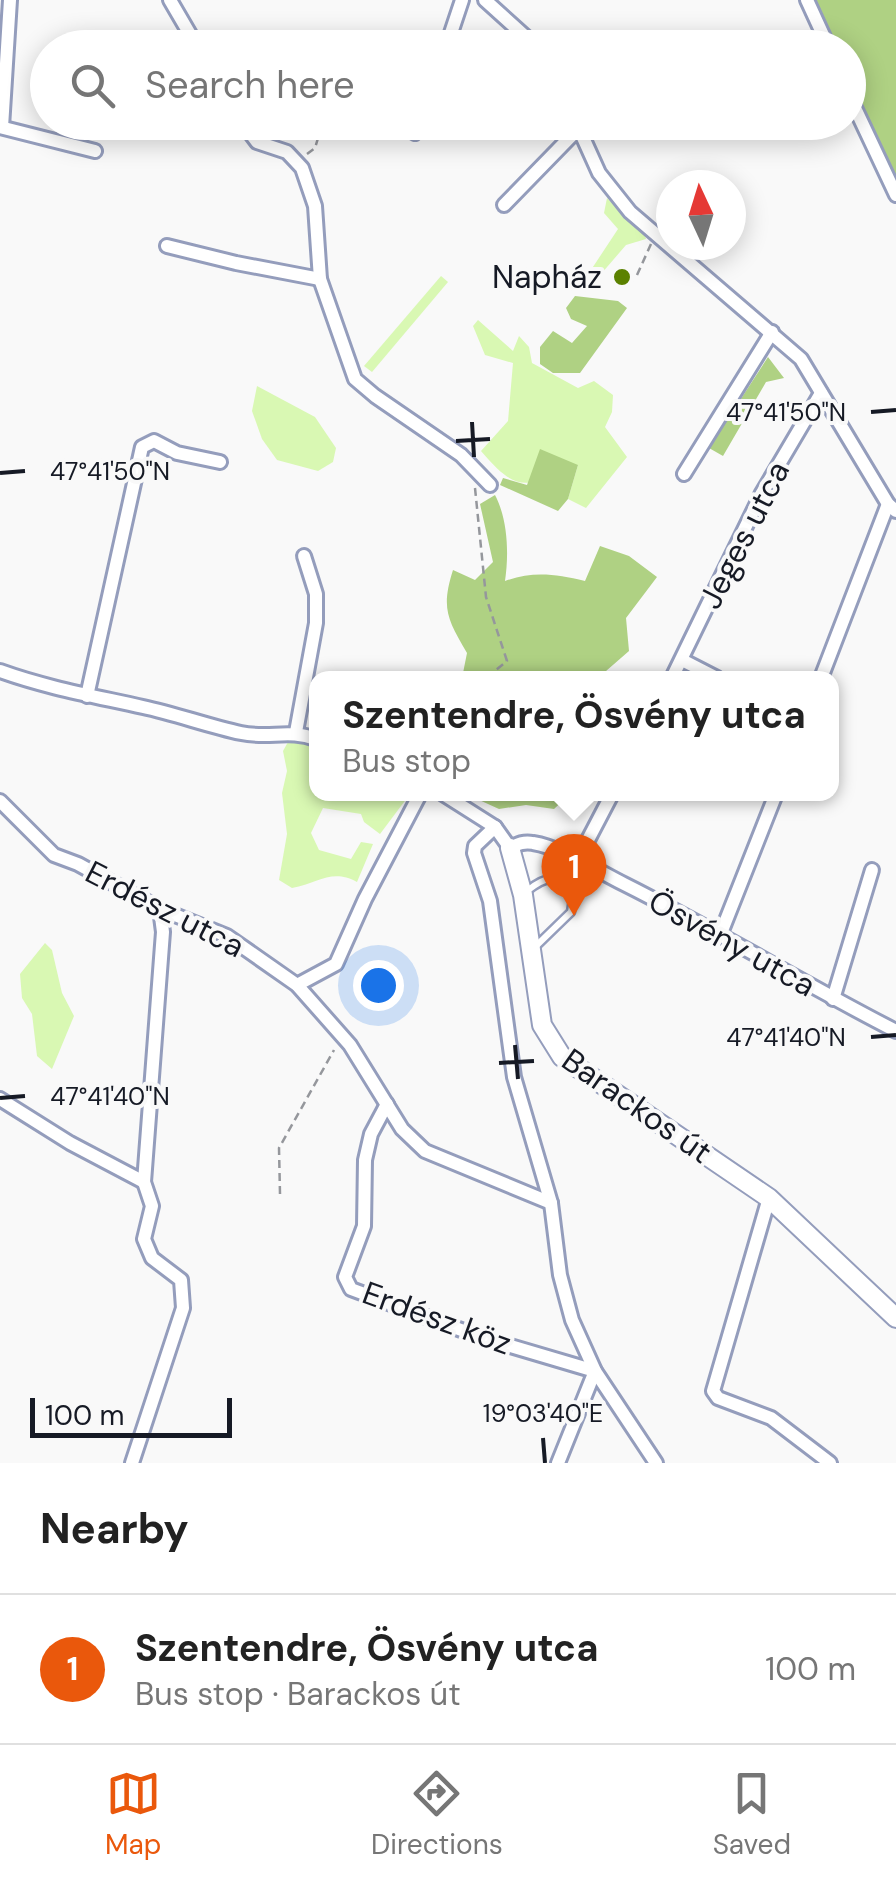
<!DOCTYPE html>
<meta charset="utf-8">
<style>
body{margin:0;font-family:"DM Sans",sans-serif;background:#f6f6f6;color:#222}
.compass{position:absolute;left:656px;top:170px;width:90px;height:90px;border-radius:50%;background:#fff;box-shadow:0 5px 25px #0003;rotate:356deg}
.scale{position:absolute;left:30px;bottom:25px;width:202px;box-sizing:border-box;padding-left:10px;border:5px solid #161a25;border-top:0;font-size:28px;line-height:35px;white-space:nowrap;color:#161a25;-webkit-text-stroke:8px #f9f9f9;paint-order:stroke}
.you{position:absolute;left:378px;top:985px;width:35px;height:35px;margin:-25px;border:8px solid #fff;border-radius:50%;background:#1a73e8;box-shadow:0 0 0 15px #1a73e833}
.badge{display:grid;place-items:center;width:65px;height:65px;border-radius:50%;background:#ea580c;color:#fff;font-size:32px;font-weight:700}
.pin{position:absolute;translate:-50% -82px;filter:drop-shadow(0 2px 5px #0008)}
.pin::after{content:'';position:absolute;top:52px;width:35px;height:30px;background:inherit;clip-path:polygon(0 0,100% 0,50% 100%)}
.popup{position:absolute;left:309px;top:671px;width:530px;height:130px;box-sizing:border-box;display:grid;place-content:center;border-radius:20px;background:#fff;filter:drop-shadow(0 2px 8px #0005);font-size:32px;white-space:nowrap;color:#767676}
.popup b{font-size:38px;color:#222}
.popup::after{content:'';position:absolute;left:50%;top:100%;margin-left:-20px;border:20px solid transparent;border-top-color:#fff}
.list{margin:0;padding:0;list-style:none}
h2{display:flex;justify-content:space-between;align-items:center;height:130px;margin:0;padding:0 40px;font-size:42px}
h2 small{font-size:32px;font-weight:400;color:#767676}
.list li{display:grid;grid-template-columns:65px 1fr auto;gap:30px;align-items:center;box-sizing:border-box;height:150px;padding:0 40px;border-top:2px solid #e0e0e0}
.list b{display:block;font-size:38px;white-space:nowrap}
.list p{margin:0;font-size:32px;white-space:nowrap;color:#767676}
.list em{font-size:32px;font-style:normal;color:#767676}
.icon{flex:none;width:55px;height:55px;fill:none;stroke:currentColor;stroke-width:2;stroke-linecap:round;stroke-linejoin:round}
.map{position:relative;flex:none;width:896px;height:1463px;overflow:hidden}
.search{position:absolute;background:#fff;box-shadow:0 5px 25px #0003;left:30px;right:30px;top:30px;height:110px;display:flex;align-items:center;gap:25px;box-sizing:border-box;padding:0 35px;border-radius:55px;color:#767676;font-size:38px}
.sheet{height:280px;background:#fff}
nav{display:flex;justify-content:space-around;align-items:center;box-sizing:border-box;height:140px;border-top:2px solid #e0e0e0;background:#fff;font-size:28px;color:#767676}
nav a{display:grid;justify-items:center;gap:5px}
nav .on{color:#ea580c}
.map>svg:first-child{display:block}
.green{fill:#d9f8b3}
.forest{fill:#afd183}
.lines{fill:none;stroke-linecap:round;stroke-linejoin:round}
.service-casing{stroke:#949dbc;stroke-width:11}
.minor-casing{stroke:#949dbc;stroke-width:18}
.tertiary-casing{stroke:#949dbc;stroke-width:22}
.path{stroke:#95979c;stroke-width:2.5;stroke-dasharray:8 5;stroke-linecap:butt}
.service{stroke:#fff;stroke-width:6}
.minor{stroke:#fff;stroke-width:12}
.tertiary{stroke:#fff;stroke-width:18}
.ticks{fill:none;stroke:#161a25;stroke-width:4}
.poi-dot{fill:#5b8100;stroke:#f9f9f9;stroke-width:4}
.labels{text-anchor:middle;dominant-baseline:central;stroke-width:8;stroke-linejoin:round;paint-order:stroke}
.poi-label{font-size:32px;fill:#161a25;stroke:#f9f9f9;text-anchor:end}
.street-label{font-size:32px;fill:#161a25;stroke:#f9f9f9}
.ticks-label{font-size:25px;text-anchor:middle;fill:#161a25;stroke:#f9f9f9;stroke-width:8;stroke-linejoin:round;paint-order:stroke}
</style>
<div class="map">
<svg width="896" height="1463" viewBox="0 0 896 1463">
<rect width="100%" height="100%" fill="#f9f9f9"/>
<!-- green -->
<g class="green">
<path d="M607 198 645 235 646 239 626 245 595 281 587 276 618 229 604 213Z"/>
<path d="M441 276 448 282 372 372 364 366Z"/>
<path d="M478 320 513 351 519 336 529 347 532 363 578 388 594 381 613 395 612 412 605 427 627 457 586 508 568 499 578 465C527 485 520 497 481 451L508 421 513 363 485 355 473 326Z"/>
<path d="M257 386 315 417 336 448 333 462 318 471 277 460 262 439 252 411Z"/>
<path d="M304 740 316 746V794H410L380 834 364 822 361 814 323 808 311 833 319 850 351 859 361 842 373 844 357 882C332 868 319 883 292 888L279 880 287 834 282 793 287 771 283 751 288 742Z"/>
<path d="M45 943 52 950 62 993 74 1016 52 1069 37 1056 32 1014 22 998 20 974Z"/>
</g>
<!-- forest -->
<g class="forest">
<path d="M807 0H896V195L849 93 848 48 829 47Z"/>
<path d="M575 296 618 301 627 308 580 373H553L540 364V347L553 331 572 343 587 326 571 319 566 308Z"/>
<path d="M768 357 784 378 766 382 723 456 709 448Z"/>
<path d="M540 449 578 465 568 499 558 511 500 485 503 478 527 485Z"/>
<path d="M495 495C508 520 509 554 505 581 533 571 555 574 585 581L600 546 629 556 657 577 626 618 629 651 598 678H462L467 653C447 619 441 608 453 570L475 580 493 562 480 504Z"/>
<path d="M466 794H567L568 796 554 809 526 805 499 809Z"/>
</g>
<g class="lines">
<!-- service casing -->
<g class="service-casing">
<path id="service" d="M527 891C544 877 559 872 574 892L571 912 535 947"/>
</g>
<!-- minor casing -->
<g class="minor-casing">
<g id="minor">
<path d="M170 0 198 48"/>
<path d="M485 0 538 48"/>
<path d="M807 0 829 48"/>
<path d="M446 48 462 0"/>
<path d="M848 93 896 195"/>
<path d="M242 122 257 142 287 152 302 168 315 206 320 279 355 379 375 396 461 455 490 485"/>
<path d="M576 122 599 173 630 212 801 359 888 504 896 511"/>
<path d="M0 127 95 151"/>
<path d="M2 127 10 0"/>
<path d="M415 133 419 122"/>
<path d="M504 205 578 129"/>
<path d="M167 246 236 263 320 279"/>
<path d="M684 474 772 332"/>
<path d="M682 660 717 678"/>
<path d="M0 671C47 688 94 696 143 707 176 714 208 726 241 733 269 739 289 729 316 739"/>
<path d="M672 678 762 493 821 393"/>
<path d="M821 678 888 504"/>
<path d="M87 696 142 447 154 441 177 453 220 462"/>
<path d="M296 732 316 623V594L304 556"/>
<path d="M443 794 495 827 510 848C518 844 524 841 533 843 560 847 598 871 624 884 716 930 804 984 896 1031"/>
<path d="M0 801 54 855 78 864 160 909 227 936 297 985 350 1045 402 1129 425 1151 551 1203"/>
<path d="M495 827 475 846 474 853 490 901 514 1077 551 1203 560 1275 572 1320 595 1371 656 1463"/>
<path d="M577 861 612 794"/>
<path d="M721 933 776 794"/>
<path d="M297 985 336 964 365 899 420 794"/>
<path d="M833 999 872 870"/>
<path d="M0 1099 70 1143 144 1182"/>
<path d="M387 1104 371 1134 365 1160 364 1226 345 1277 351 1289 480 1337 595 1371 558 1463"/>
<path d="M769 1198 713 1391 718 1398 771 1418 830 1463"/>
<path d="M132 1463 183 1308 181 1280 152 1258 144 1239 152 1206 144 1182 163 932 160 909"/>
</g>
</g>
<!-- tertiary casing -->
<g class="tertiary-casing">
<path id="tertiary" d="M510 848 523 895 542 1025 562 1057 769 1198 896 1318"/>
</g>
<!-- path -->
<g class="path">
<path d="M307 154 315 148 323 122"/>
<path d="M637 275 651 244"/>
<path d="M475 488 486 597 507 661 486 678"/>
<path d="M280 1194 279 1148 334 1050"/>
</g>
<!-- service -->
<use href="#service" class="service"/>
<!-- minor -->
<use href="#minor" class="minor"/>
<!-- tertiary -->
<use href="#tertiary" class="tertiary"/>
</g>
<!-- ticks -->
<path class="ticks" d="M871 412 896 410M472 422 474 457M456 441 490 439M0 473 25 471M871 1037 896 1035M515 1045 518 1079M499 1063 534 1061M0 1098 25 1096M543 1438 545 1463"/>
<!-- markers -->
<circle class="poi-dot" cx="622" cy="277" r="10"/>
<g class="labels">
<!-- poi labels -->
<g class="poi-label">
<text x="602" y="277">Napház</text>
</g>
<!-- street labels -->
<g class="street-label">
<text transform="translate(744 535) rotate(-63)">Jeges utca</text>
<text transform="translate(165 909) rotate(27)">Erdész utca</text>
<text transform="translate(732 943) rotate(29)">Ösvény utca</text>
<text transform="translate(637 1106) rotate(35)">Barackos út</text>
<text transform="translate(437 1318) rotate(20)">Erdész köz</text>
</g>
</g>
<g class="ticks-label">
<text x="786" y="421">47°41'50"N</text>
<text x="110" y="480">47°41'50"N</text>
<text x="786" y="1046">47°41'40"N</text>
<text x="110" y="1105">47°41'40"N</text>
<text x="543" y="1422">19°03'40"E</text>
</g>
</svg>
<svg class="compass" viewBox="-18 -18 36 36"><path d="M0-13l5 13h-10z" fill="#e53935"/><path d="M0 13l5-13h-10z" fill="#767676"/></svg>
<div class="scale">100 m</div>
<div class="you"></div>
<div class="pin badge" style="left:574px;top:916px">1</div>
<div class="popup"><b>Szentendre, Ösvény utca</b>Bus stop</div>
<div class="search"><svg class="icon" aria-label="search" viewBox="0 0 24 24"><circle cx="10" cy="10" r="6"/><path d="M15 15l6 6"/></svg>Search here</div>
</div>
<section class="sheet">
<h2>Nearby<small></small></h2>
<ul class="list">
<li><span class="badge">1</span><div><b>Szentendre, Ösvény utca</b><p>Bus stop · Barackos út</p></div><em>100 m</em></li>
</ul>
</section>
<nav>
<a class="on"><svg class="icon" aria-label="map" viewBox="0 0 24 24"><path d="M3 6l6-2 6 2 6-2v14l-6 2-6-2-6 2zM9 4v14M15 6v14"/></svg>Map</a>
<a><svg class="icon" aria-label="directions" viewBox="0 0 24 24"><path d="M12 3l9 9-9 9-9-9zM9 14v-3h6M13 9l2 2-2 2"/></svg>Directions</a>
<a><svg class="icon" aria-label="saved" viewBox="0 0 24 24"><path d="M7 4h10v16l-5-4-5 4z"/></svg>Saved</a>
</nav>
